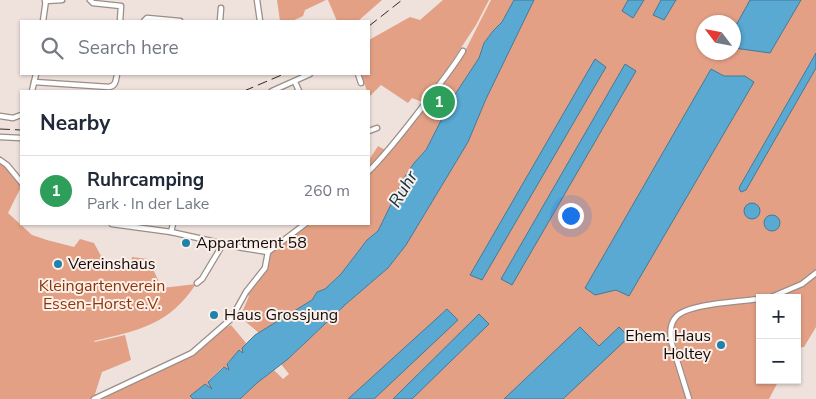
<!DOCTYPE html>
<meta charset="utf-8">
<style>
body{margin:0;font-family:"Nunito Sans",sans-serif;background:#f2f2f3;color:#1f2937}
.controls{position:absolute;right:15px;bottom:15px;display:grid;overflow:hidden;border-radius:0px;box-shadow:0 1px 4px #0004}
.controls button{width:45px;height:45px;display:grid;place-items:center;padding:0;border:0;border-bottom:1px solid #e0e1e3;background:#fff;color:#1f2937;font:25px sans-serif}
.compass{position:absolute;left:696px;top:15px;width:45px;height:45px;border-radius:50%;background:#fff;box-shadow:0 1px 4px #0004;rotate:302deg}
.you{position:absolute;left:570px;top:215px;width:18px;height:18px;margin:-12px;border:4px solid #fff;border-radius:50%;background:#1a73e8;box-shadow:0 0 0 8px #1a73e833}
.badge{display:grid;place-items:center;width:32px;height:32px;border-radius:50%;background:#1a73e8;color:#fff;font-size:16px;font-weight:700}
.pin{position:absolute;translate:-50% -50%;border:2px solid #fff;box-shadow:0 1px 5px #0006}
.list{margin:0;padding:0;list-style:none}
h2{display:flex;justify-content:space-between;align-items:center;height:65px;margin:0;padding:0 20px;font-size:21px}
h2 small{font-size:16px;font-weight:400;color:#747a83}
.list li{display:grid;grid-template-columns:32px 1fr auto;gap:15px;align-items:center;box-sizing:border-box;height:70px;padding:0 20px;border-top:1px solid #e0e1e3}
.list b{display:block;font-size:19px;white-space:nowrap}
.list p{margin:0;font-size:16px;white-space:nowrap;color:#747a83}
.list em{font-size:16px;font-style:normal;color:#747a83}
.icon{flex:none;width:28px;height:28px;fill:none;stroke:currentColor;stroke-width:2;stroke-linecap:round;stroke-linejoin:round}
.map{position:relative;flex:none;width:816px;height:399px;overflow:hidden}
.search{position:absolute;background:#fff;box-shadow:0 1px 4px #0004;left:20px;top:20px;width:350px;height:55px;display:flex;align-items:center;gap:12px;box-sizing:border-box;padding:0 18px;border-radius:0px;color:#747a83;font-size:19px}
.panel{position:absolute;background:#fff;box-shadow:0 1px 4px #0004;left:20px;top:90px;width:350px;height:135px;border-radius:0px}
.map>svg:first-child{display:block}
.green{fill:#e3a085;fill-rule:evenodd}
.water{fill:#59a9d2;stroke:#437a96}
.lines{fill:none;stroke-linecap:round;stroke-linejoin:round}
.minor-casing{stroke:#9a8e89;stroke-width:7}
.minor{stroke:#fff;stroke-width:4.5}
.rail{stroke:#302b28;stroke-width:1;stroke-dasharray:10 5;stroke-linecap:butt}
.poi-dot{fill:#1f82ad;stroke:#fcefe9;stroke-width:2}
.labels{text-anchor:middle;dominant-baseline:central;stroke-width:4;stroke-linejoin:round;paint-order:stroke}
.poi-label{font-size:16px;fill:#100c0a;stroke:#fcefe9;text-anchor:start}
.park-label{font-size:16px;fill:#8c3606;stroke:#fcefe9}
.water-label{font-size:18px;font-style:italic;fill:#0f3445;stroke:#fcefe9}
</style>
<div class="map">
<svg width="816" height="399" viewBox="0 0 816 399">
<rect width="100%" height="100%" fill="#efe1dc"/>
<!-- green -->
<g class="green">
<path d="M277 0H326L305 10 303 16 292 21H280Z"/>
<path d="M328 0H382L358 21H337Z"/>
<path d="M443 0H489L476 25 425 103 412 98 408 103 381 85 369 97V91H367L361 74H369V40L410 17 420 20Z"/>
<path d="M491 0H514L502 22 493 31 484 43 479 58 452 99 426 150 414 163 404 178 378 231 367 240 341 274 325 289 317 292 312 300 259 333 240 317 249 296 246 293 266 268 269 252 306 224H369V160L378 146 387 151 465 51Z"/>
<path d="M534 0H816V270C790 301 721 304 682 310L669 329 668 335 687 399H240L257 383 274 370 283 379 289 374 281 364 288 359 346 304 388 268 406 245 468 142 486 99ZM704 22H734V52H704Z"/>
<path d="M0 160 21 183V187L8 213 32 235 47 240 74 247 80 239 94 243 108 269 120 264 131 263 132 257 148 259 162 288 196 284C169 325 139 330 94 341L95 342 125 335 131 360 102 372 95 394 98 396 187 358 217 332 231 325 246 343 242 348 243 353 240 350 227 363 229 370 223 367 208 381 213 389 190 396 193 399H0Z"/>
<path d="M816 275V327L804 347 797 348V298H770L803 285Z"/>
<path d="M760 300V380H779L769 399H692L672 332 674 321 687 311Z"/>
</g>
<!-- water -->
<g class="water">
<path d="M514 0H534L486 99 468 142 406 245 388 268 346 304 288 359 257 383 240 399H193L190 396 205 384 212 389 208 382 224 367 229 370 227 364 239 350 243 353 242 348 255 335 312 300 317 292 325 289 341 274 367 240 378 231 404 178 414 163 426 150 452 99 479 58 484 43 493 31 502 22Z"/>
<path d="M628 0H644L633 18 622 11Z"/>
<path d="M661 0H676L664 20 653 15Z"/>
<path d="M750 0H801L770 53 734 48V29Z"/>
<path d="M816 53V68L746 190 741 192 739 189 740 186Z"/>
<path d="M595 59 606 67 482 280 470 275Z"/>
<path d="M625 64 636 71 512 285 501 279Z"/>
<path d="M711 69 724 76H745L754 82 629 296 616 290 595 295 585 288Z"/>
<circle cx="752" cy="211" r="8"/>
<circle cx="772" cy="223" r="8"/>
<path d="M447 309 458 320 374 399H348Z"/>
<path d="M479 314 489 324 412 399H393Z"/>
<path d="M580 327 599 346 619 327 629 337 563 399H504Z"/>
</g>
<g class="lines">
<!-- minor casing -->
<g class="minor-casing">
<g id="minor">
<path d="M90 0 93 3 121 6 120 21"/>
<path d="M257 0 260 21"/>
<path d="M45 1 62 0"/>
<path d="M43 21 46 0"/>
<path d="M144 21 147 18 180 21"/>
<path d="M220 21 221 8"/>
<path d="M358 74 361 83"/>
<path d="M34 82 109 87C116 86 116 80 117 74"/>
<path d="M295 82 299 91"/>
<path d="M32 91 36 74"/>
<path d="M272 91 310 74"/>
<path d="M0 116 13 118 21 115"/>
<path d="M369 131 377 128"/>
<path d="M0 137 21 138"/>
<path d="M0 160 7 165 21 182"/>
<path d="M369 171C389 151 406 128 424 105 437 87 451 71 463 51"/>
<path d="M112 224 171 232 243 248 268 252"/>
<path d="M171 232 173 224"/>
<path d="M197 283 202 279 223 244"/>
<path d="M769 298 802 284 816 273"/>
<path d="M94 399 192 353 231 319 246 292 265 268 268 252 305 224"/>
<path d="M689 399 671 341C670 331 670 322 678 315 691 304 741 301 760 299"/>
</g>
</g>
<!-- minor -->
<use href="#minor" class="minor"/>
<!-- rail -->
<g class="rail">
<path d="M369 26 402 0"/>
<path d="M244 91 284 74"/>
<path d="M0 129 21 130"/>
</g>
</g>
<!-- markers -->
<g class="poi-dot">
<circle cx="186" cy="243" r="5"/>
<circle cx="58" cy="264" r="5"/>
<circle cx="214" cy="315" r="5"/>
<circle cx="721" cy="345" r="5"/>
</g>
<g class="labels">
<!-- poi labels -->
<g class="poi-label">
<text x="196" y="243">Appartment 58</text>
<text x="68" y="264">Vereinshaus</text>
<text x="224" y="315">Haus Grossjung</text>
<text x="711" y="336" text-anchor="end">Ehem. Haus<tspan x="711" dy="18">Holtey</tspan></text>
</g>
<!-- park labels -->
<g class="park-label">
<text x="102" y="286">Kleingartenverein<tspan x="102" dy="18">Essen-Horst e.V.</tspan></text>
</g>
<!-- water labels -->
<g class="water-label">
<text transform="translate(403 189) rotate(-59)">Ruhr</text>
</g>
</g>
</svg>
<div class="controls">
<button>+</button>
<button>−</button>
</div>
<svg class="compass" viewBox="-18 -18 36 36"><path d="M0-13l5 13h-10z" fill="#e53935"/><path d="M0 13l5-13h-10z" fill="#747a83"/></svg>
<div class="you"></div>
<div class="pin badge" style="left:439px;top:102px;background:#2e9e5b">1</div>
<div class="search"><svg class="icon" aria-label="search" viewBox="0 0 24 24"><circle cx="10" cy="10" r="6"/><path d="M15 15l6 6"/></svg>Search here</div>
<section class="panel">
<h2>Nearby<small></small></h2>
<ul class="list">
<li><span class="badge" style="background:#2e9e5b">1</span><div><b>Ruhrcamping</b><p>Park · In der Lake</p></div><em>260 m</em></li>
</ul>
</section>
</div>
